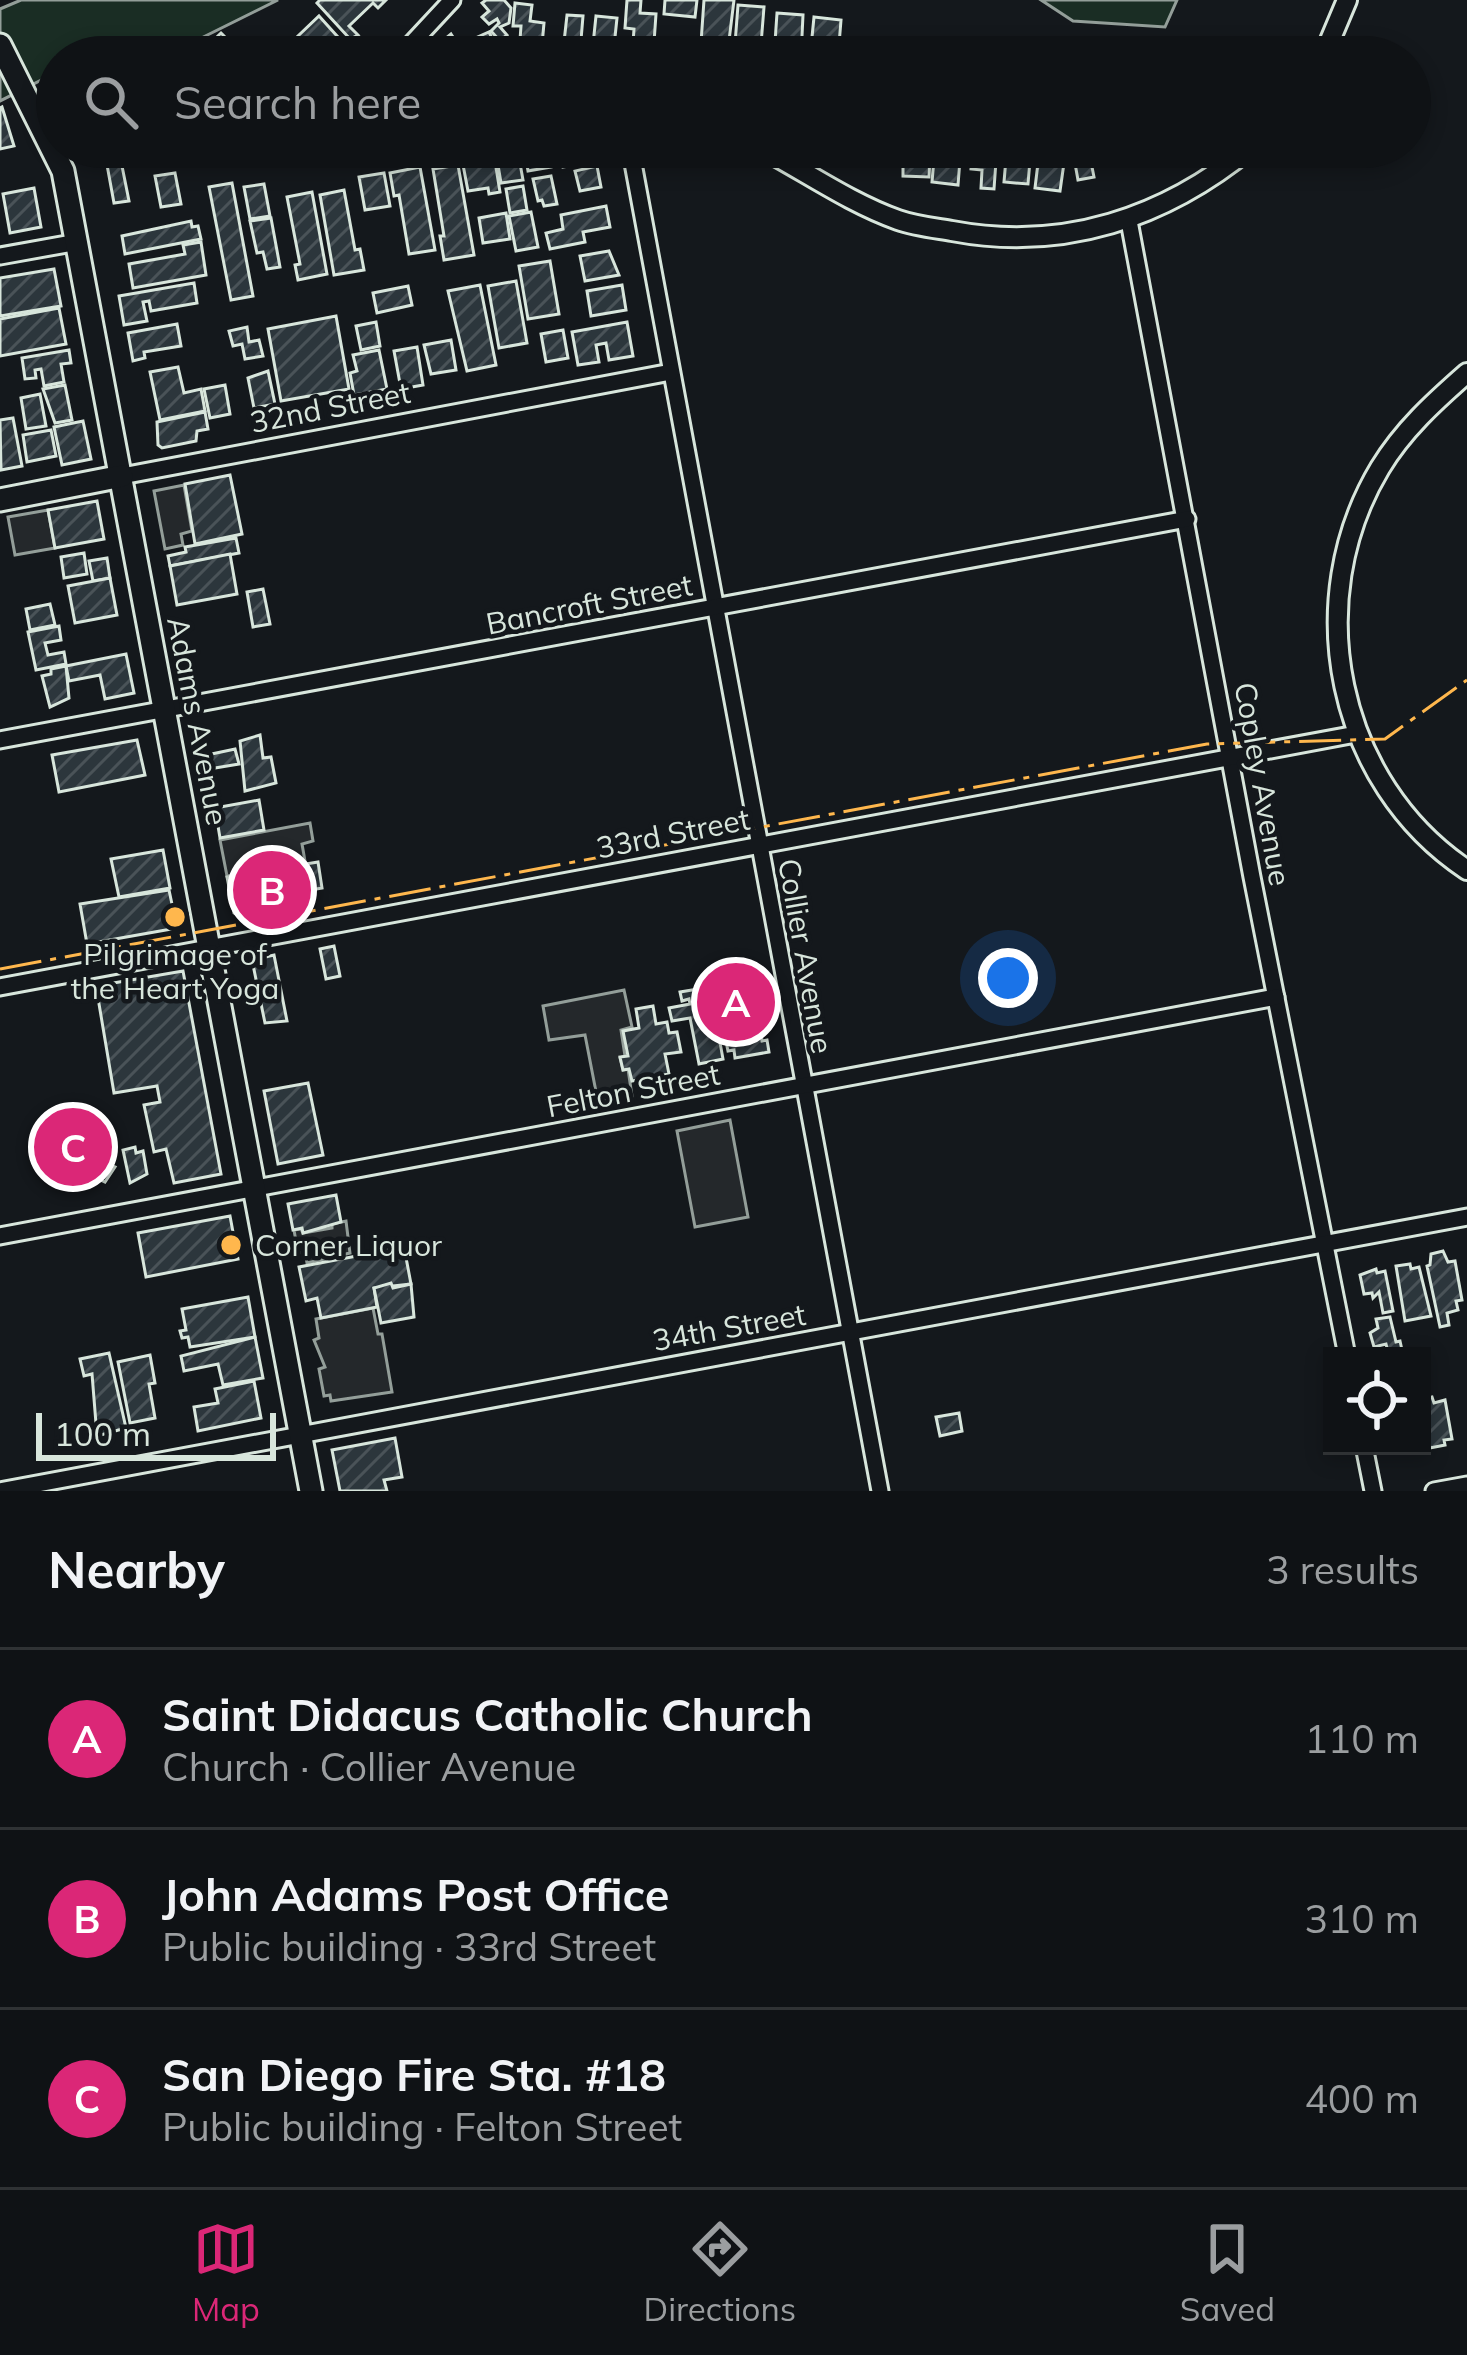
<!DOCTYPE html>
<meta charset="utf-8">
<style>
body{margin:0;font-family:Mulish,sans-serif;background:#181b1e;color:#f1f3f6}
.controls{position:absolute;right:36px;bottom:36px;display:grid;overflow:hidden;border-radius:0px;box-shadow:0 6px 18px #0003}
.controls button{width:108px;height:108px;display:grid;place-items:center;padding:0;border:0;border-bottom:3px solid #2f3234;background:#0f1215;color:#f1f3f6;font:60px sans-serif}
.scale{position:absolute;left:36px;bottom:30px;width:240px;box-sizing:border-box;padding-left:12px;border:6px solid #d8e6dc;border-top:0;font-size:33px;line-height:42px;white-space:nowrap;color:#d8e6dc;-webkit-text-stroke:9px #14181c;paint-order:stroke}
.you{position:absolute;left:1008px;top:978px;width:42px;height:42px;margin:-30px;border:9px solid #fff;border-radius:50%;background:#1a73e8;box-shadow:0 0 0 18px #1a73e833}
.badge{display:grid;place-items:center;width:78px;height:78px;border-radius:50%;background:#db2777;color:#fff;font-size:39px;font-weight:700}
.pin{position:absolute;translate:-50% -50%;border:6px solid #fff;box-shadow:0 3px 12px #0006}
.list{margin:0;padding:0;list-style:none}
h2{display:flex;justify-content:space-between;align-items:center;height:156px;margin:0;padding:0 48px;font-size:51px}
h2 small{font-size:39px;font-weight:400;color:#9b9ea0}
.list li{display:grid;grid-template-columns:78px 1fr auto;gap:36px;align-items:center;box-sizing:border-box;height:180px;padding:0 48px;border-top:3px solid #2f3234}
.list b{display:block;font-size:45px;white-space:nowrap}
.list p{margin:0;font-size:39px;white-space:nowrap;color:#9b9ea0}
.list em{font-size:39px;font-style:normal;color:#9b9ea0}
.icon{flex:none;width:66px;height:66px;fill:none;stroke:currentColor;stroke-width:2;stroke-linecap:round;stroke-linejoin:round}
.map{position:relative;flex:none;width:1467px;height:1491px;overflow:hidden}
.search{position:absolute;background:#0f1215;box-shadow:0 6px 18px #0003;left:36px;right:36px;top:36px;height:132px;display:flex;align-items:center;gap:30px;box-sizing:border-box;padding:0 42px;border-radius:66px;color:#9b9ea0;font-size:45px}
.sheet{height:696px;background:#0f1215}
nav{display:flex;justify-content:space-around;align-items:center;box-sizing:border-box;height:168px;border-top:3px solid #2f3234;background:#0f1215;font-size:33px;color:#9b9ea0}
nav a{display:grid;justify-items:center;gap:6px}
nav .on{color:#db2777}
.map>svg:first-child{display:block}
.green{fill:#1a2d24;stroke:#939e99;stroke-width:3}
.parking{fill:#24282b;stroke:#939e99;stroke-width:3}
.building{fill:url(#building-hatch);stroke:#d8e6dc;stroke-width:3}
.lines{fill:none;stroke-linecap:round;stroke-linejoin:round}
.minor-casing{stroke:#d8e6dc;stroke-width:21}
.tertiary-casing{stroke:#d8e6dc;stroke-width:24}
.secondary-casing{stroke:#d8e6dc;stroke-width:27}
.minor{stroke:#14181c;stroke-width:15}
.tertiary{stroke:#14181c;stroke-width:18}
.secondary{stroke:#14181c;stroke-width:21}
.power{stroke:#ffb74d;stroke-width:3;stroke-dasharray:42 9 6 9;stroke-linecap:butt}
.poi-dot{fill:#ffb74d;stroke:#14181c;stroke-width:4.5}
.labels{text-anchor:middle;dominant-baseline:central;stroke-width:9;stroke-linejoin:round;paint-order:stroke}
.street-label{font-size:30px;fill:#d8e6dc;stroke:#14181c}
.poi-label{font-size:30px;fill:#d8e6dc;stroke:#14181c}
</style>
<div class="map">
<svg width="1467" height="1491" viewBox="0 0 1467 1491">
<defs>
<pattern id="building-hatch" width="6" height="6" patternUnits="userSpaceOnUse" patternTransform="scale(3)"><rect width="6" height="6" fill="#2c363c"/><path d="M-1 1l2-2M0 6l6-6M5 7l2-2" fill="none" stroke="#4a5358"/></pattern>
</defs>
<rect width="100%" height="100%" fill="#14181c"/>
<!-- green -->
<g class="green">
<path d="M21 0H278L163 57H57V72L0 101V9Z"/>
<path d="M1041 0H1177L1165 27 1073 21Z"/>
</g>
<!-- parking -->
<g class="parking">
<path d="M184 485 192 531 181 534 183 545 165 549 154 491Z"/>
<path d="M48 510 55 548 15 555 8 517Z"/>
<path d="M310 823 313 841 302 844 305 861 227 876 220 840Z"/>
<path d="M624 990 632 1027 621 1030 625 1056 620 1058 623 1070 628 1069 632 1096 598 1102 585 1035 549 1040 543 1006Z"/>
<path d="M730 1120 748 1217 695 1227 677 1131Z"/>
<path d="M346 1221 350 1253 307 1263 305 1252 298 1253 294 1230 301 1229 303 1233 332 1228V1224Z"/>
<path d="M373 1308 378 1334H382L392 1392 331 1401 330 1395 324 1396 319 1369 325 1367 314 1340 319 1338 316 1319Z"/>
</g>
<!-- building -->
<g class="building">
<path d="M320 0H386L378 8 373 3 349 26 358 35 350 39 317 3Z"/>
<path d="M486 0H504L511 8 509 23 500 27 507 35 500 41 491 31 499 23 497 19 489 24 482 17 489 11 482 3Z"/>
<path d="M627 0H641L640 13 656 14 653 57H632L634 29 625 28Z"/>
<path d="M665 0H697L695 17 664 14Z"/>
<path d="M704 0H734L727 57H700Z"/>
<path d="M515 3 532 5 530 21 544 23 541 56 519 54 521 26H513Z"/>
<path d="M738 5 764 7 760 57H734Z"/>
<path d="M777 13 803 15 801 57H774Z"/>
<path d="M567 15 583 16 580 52 563 51Z"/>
<path d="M319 16 346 46 334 57 320 43 312 50 298 36Z"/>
<path d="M596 16 617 18 613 56 592 54Z"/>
<path d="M814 17 841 20 838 57H810Z"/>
<path d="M489 32 501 57H479L471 40Z"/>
<path d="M221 33 238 50 230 57H202L199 54Z"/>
<path d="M451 34 463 52 455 57H423Z"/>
<path d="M2 107 14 146 0 149V108Z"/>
<path d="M471 147 472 153 493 149 500 192 489 194 488 188 468 191 460 149Z"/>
<path d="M495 147H517L523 180 501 183Z"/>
<path d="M524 147 547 148 551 167 528 171Z"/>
<path d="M594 147 597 161 563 167 560 151Z"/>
<path d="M935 147H961L958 185 932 182Z"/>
<path d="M973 147H997L994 189 981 188 982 170 971 169Z"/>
<path d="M1007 147 1031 149 1028 184 1004 182Z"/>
<path d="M1078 147H1088L1094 177 1078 180 1074 158 1080 157Z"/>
<path d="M898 149 913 150V156L930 157 929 177 903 176V161H898Z"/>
<path d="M119 151 129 201 114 203 105 154Z"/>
<path d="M1051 154 1065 156 1060 191 1035 188 1038 163 1050 165Z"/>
<path d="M458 165 474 255 444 260 440 236H444L433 169Z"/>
<path d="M597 166 601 187 580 191 575 171Z"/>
<path d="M420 167 435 250 409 254 399 195 394 196 390 173Z"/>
<path d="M175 173 181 204 161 207 155 176Z"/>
<path d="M384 173 390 206 365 210 359 177Z"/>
<path d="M551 176 557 204 544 206 542 200 538 201 533 179Z"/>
<path d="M232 183 253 296 231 300 209 187Z"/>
<path d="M264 184 270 216 250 219 244 187Z"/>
<path d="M523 186 527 210 510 213 506 189Z"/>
<path d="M34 188 41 227 10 233 3 194Z"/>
<path d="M344 190 355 250 360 249 364 270 334 275 320 195Z"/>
<path d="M312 192 327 274 298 280 295 265 300 264 287 197Z"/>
<path d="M606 206 610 227 583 232 585 242 550 249 546 233 563 229 561 215Z"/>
<path d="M531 212 538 247 516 251 509 216Z"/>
<path d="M506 213 510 239 483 243 479 218Z"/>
<path d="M271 218 280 267 267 269 263 252 257 253 250 221Z"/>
<path d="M191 221 192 227 198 226 201 239 125 254 122 236Z"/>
<path d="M201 242 206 275 133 288 129 264 185 254 183 245Z"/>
<path d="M609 251 619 275 585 281 580 256Z"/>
<path d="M550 261 559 314 528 319 519 266Z"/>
<path d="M54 269 61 306 0 316V278Z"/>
<path d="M516 281 527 343 499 348 488 286Z"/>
<path d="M194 283 197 303 151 311 149 301 143 302 147 321 124 325 119 296Z"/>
<path d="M480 285 496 365 467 371 448 291Z"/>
<path d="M622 285 626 310 591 316 587 291Z"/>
<path d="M408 286 412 305 377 313 373 293Z"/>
<path d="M59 308 66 344 0 356V319Z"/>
<path d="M336 316 349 389 281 401 268 329Z"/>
<path d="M376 322 380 346 361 350 356 326Z"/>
<path d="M627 322 633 356 609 360 606 343 596 345 599 362 578 365 572 332Z"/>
<path d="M177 324 181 346 144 352 145 358 133 361 128 333Z"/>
<path d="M247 327 249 342 259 340 263 356 245 359 242 344 233 346 229 331Z"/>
<path d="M563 330 568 358 546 362 541 334Z"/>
<path d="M451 340 456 370 431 374 424 345Z"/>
<path d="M417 347 423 385 401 389 394 351Z"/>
<path d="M69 350 71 363 61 364 64 382 44 386 41 369 35 370 36 378 25 379 22 358Z"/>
<path d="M379 350 387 389 354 395 350 373 357 371 353 355Z"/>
<path d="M178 367 184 393 201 389 205 411 160 420 150 372Z"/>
<path d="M268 371 275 404 254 408 248 378Z"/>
<path d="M65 385 72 420 55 423 43 389Z"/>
<path d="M225 385 230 414 210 418 204 389Z"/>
<path d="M40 394 46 426 26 429 21 398Z"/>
<path d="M205 412 208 429 197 431 196 441 162 448 158 445 157 422Z"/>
<path d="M13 418 22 466 1 470 0 420Z"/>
<path d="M83 421 91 459 62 465 54 427Z"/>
<path d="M51 430 56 456 27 462 23 435Z"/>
<path d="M230 475 242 534 195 544 185 484Z"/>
<path d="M97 501 104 539 55 548 48 510Z"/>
<path d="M236 538 239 553 170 566 168 556 186 552 185 547Z"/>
<path d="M84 553 87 574 64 578 61 557Z"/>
<path d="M230 554 237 594 177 605 170 566Z"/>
<path d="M107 558 110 578 93 581 89 561Z"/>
<path d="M110 578 117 615 75 623 68 586Z"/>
<path d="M263 589 270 624 253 627 247 592Z"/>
<path d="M50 604 55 625 30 630 26 609Z"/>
<path d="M59 626 61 640 45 643 48 655 64 652 66 664 36 670 28 632Z"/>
<path d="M126 654 134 693 105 699 100 675 69 681 66 666Z"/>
<path d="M66 666 69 698 50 707 42 676 51 674V669Z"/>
<path d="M260 735 263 758 271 757 276 783 245 791 240 741Z"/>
<path d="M137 740 145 775 59 792 52 755Z"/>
<path d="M235 749 239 764 209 769 207 755Z"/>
<path d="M259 800 264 830 220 838 215 808Z"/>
<path d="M163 850 170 888 119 897 111 859Z"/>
<path d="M318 862 322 888 305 891 306 904 240 916 234 913 227 877Z"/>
<path d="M169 890 177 928 87 944 80 904Z"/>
<path d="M334 946 340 976 326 979 320 949Z"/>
<path d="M274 955 287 1021 265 1023 252 960Z"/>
<path d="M183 971 221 1174 174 1183 166 1149 154 1152 144 1105 160 1102 157 1086 114 1093 96 986Z"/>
<path d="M753 972 762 1041 767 1040 769 1052 735 1058 734 1050 728 1051 713 979Z"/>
<path d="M710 987 723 1059 699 1064 690 1018 672 1021 669 1008 690 1004 689 999 682 1001 680 992Z"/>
<path d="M653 1006 656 1024 667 1022 669 1033 677 1032 681 1052 665 1054 669 1074 632 1081 629 1069 623 1070 620 1057 628 1056 623 1031 639 1028 636 1009Z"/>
<path d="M308 1083 323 1155 278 1164 264 1091Z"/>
<path d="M87 1128 104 1134 97 1159 115 1167 105 1182 65 1163 48 1165 43 1135Z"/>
<path d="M135 1147 136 1153 143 1151 147 1174 130 1183 123 1150Z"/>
<path d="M336 1195 341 1222 303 1233 302 1228 293 1230 288 1204Z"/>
<path d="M230 1216 238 1259 146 1277 138 1233Z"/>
<path d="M404 1247 411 1284 374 1288 377 1307 321 1318 317 1298 306 1301 299 1267Z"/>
<path d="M1443 1251 1448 1262 1455 1261 1462 1300 1456 1301 1458 1310 1447 1313 1449 1325 1440 1327 1427 1266 1430 1265 1431 1254Z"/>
<path d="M1410 1264 1411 1269 1419 1267 1431 1316 1405 1321 1396 1266Z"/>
<path d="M1376 1269 1377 1273 1385 1271 1393 1311 1383 1313 1379 1292 1373 1298 1372 1293 1364 1294 1360 1275Z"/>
<path d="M391 1283 393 1288 411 1284 414 1317 381 1323 374 1288Z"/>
<path d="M248 1297 255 1337 190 1347 188 1337 182 1338 180 1331 186 1330 182 1309Z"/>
<path d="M1390 1317 1396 1342 1400 1341 1402 1350 1388 1352 1386 1344 1374 1347 1370 1333 1378 1328 1376 1319Z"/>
<path d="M255 1337 263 1378 223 1385 218 1364 184 1371 181 1356Z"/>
<path d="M109 1353 126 1428 97 1436 92 1374 84 1376 80 1359Z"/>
<path d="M150 1355 155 1383 149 1384 155 1418 130 1423 118 1362Z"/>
<path d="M254 1381 261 1418 198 1431 194 1407 218 1403 215 1389Z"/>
<path d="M1432 1397 1434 1403 1445 1400 1452 1439 1444 1440 1445 1445 1430 1448 1422 1399Z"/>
<path d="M959 1413 962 1431 940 1436 936 1417Z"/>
<path d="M395 1438 402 1477 384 1480 387 1491H340L332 1450Z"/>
</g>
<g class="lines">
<!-- minor casing -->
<g class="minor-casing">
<g id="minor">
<path d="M399 57 452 0"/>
<path d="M630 147 880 1491"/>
<path d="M1129 221 1252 877 1347 1356"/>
<path d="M0 256 78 242"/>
<path d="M122 476 671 372"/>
<path d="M0 740 1187 519"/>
<path d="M0 987 1356 734"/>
<path d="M0 1236 1276 997"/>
<path d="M1364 1446 1373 1491"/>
<path d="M0 1491 1467 1217"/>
<path d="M1434 1491 1467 1485"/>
</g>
</g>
<!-- tertiary casing -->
<g class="tertiary-casing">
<g id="tertiary">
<path d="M1323 57 1347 0"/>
<path d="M759 147C805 171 848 202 898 220 915 226 934 228 952 231 1063 252 1165 218 1251 147"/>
<path d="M1467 373C1434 402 1403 430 1380 468 1300 601 1336 783 1467 870"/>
</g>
</g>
<!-- secondary casing -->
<g class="secondary-casing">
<g id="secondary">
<path d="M0 45 63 171 311 1491"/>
<path d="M0 500 122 476"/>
</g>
</g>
<!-- minor -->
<use href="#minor" class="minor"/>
<!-- tertiary -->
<use href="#tertiary" class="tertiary"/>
<!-- secondary -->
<use href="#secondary" class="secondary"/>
<!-- power -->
<path class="power" d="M0 969 1207 744 1385 739 1467 680"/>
</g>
<!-- markers -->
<g class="poi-dot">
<circle cx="175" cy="917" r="12"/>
<circle cx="231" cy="1245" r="12"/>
</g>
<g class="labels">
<!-- street labels -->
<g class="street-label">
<text transform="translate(330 407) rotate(-11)">32nd Street</text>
<text transform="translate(589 604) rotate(-11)">Bancroft Street</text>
<text transform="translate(198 721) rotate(79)">Adams Avenue</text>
<text transform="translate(1263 784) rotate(80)">Copley Avenue</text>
<text transform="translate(673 833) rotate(-11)">33rd Street</text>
<text transform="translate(806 956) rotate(80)">Collier Avenue</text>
<text transform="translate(633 1090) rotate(-11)">Felton Street</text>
<text transform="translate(729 1327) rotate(-10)">34th Street</text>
</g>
<!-- poi labels -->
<g class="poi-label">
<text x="175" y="954">Pilgrimage of<tspan x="175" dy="34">the Heart Yoga</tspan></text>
<text x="255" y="1245" text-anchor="start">Corner Liquor</text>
</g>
</g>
</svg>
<div class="controls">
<button><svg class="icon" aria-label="locate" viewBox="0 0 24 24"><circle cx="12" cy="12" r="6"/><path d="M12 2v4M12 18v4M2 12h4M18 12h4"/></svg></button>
</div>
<div class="scale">100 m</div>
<div class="you"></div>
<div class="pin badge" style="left:736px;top:1002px">A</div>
<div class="pin badge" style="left:272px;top:890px">B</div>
<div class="pin badge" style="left:73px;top:1147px">C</div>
<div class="search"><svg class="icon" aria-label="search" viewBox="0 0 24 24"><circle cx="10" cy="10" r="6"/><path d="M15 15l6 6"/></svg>Search here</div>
</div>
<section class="sheet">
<h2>Nearby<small>3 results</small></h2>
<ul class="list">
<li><span class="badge">A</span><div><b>Saint Didacus Catholic Church</b><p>Church · Collier Avenue</p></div><em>110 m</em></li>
<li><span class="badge">B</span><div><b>John Adams Post Office</b><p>Public building · 33rd Street</p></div><em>310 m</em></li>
<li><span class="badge">C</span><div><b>San Diego Fire Sta. #18</b><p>Public building · Felton Street</p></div><em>400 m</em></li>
</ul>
</section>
<nav>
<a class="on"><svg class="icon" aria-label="map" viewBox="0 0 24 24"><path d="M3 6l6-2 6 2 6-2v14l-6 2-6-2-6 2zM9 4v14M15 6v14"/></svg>Map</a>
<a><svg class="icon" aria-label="directions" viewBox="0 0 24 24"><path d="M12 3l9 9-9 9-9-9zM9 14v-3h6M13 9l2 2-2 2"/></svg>Directions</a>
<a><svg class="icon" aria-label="saved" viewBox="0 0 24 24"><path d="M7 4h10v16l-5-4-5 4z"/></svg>Saved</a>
</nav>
